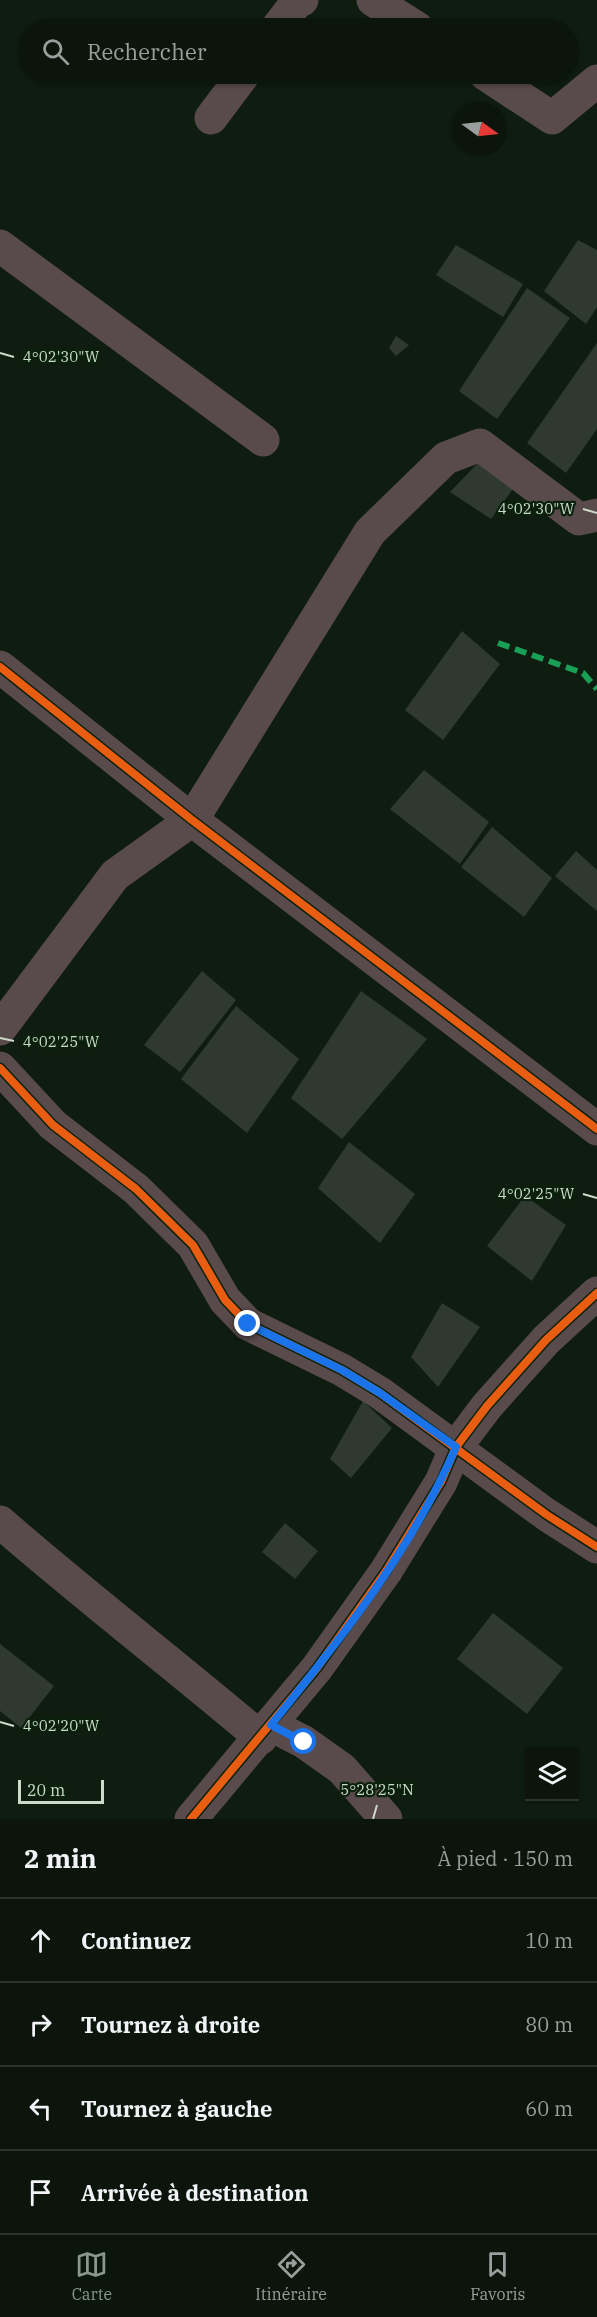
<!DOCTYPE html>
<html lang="fr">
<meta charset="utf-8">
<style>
body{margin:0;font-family:"IBM Plex Serif",serif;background:#19221a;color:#f1f3f6}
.controls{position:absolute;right:18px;bottom:18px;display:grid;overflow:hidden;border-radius:0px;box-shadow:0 2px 4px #0004}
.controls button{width:54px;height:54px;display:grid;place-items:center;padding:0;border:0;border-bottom:2px solid #2b342d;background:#0b150c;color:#f1f3f6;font:30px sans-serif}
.compass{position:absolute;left:453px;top:102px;width:54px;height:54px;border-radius:50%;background:#0b150c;box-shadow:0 2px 4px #0004;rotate:105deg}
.scale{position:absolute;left:18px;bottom:15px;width:86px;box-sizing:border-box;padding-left:6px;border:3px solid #ccdacb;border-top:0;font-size:16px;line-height:21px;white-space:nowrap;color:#ccdacb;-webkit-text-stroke:4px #0a210b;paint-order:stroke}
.stop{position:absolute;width:18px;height:18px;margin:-14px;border:4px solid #1a73e8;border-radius:50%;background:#fff}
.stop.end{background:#1a73e8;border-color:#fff;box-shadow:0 2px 6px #0008}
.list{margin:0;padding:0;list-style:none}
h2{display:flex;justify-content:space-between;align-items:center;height:78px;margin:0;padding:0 24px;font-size:26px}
h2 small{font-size:20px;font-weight:400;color:#9a9f9d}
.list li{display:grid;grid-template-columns:39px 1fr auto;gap:18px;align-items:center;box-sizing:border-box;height:84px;padding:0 24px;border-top:2px solid #2b342d}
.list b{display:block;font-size:22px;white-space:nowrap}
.list em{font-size:20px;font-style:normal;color:#9a9f9d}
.icon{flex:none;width:33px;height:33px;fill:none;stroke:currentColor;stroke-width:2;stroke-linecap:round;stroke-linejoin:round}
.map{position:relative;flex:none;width:597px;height:1819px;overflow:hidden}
.search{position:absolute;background:#0b150c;box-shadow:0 2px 4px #0004;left:18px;right:18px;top:18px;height:66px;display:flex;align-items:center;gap:15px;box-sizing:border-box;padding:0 21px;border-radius:33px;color:#9a9f9d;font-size:22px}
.sheet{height:414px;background:#0b150c}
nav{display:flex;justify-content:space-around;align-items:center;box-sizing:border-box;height:84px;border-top:2px solid #2b342d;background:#0b150c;font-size:16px;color:#9a9f9d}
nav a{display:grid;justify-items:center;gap:3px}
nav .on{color:#8a988a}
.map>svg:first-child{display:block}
.building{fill:#2f3930}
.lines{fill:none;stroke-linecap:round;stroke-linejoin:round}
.minor{stroke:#594a4c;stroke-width:33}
.quiet{stroke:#1a9f57;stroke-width:6;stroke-dasharray:12 6;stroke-linecap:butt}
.cycleway-casing{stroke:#0a210b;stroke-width:11}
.cycleway{stroke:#e95d12;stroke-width:8}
.route{stroke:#1a73e8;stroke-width:8}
.ticks{fill:none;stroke:#ccdacb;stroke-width:2}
.ticks-label{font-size:15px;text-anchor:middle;fill:#ccdacb;stroke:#0a210b;stroke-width:4.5;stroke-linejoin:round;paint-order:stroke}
</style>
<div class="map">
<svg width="597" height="1819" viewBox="0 0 597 1819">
<rect width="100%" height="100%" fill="#0f1c10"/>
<!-- building -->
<g class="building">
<path d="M578 240 597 250V307L586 324 544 291Z"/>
<path d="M456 245 523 284 503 317 436 275Z"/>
<path d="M527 288 570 318 497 419 459 391Z"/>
<path d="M396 336 409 345 396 356 389 348Z"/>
<path d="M597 343V429L566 473 527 443Z"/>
<path d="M478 463 515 486 491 519 450 492Z"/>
<path d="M462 631 500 664 443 740 405 710Z"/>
<path d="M424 770 489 822 460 864 390 809Z"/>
<path d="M492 827 552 878 524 917 461 867Z"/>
<path d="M576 851 597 870V911L555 876Z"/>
<path d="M202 971 236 1000 180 1072 144 1045Z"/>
<path d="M361 991 427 1039 342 1139 291 1098Z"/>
<path d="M236 1006 299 1059 247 1133 181 1079Z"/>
<path d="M349 1142 415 1194 380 1243 318 1188Z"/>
<path d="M525 1196 566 1225 532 1281 487 1246Z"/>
<path d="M442 1303 480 1327 438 1387 411 1357Z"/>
<path d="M363 1401 392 1428 351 1478 330 1459Z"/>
<path d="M285 1523 318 1551 295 1579 262 1552Z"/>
<path d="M493 1613 563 1668 527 1714 457 1659Z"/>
<path d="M0 1644 54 1686 21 1728 0 1711Z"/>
</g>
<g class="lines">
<!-- minor -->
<g class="minor">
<path d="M373 0 417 28"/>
<path d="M277 28 297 2 302 0"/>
<path d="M485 74 552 118 597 81"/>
<path d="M211 118 244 74"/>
<path d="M0 246 263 440"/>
<path d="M0 667 192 820 597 1129"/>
<path d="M0 1029 115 875 192 820 370 532 446 458 480 445 579 519 597 515"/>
<path d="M0 1068 53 1125 136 1189 193 1245 225 1300 248 1324 342 1370 380 1393 547 1515 597 1547"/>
<path d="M0 1522C85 1596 175 1665 261 1738"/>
<path d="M271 1725 304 1742 342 1769 386 1819"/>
<path d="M191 1819 317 1668 386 1571 441 1482 456 1447 487 1406 546 1340 597 1293"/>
</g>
<!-- quiet -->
<path class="quiet" d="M498 643 583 673 597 689"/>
<!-- cycleway casing -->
<g class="cycleway-casing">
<g id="cycleway">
<path d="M0 667 192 820 597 1129"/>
<path d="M0 1068 53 1125 136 1189 193 1245 225 1300 248 1324 342 1370 380 1393 547 1515 597 1547"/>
<path d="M191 1819 317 1668 386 1571 441 1482 456 1447 487 1406 546 1340 597 1293"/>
</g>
</g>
<!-- cycleway -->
<use href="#cycleway" class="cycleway"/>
</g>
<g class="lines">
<!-- route -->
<path class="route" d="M248 1324 342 1370 380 1393 456 1447C413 1548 340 1640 271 1725L304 1742"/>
</g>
<!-- ticks -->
<path class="ticks" d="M0 353 14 357M583 509 597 513M0 1038 14 1041M583 1194 597 1198M0 1722 14 1726M373 1819 377 1805"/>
<g class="ticks-label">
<text x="61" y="362">4°02'30"W</text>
<text x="536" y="514">4°02'30"W</text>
<text x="61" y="1047">4°02'25"W</text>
<text x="536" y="1199">4°02'25"W</text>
<text x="61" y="1731">4°02'20"W</text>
<text x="377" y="1795">5°28'25"N</text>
</g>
</svg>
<div class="controls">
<button><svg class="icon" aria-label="layers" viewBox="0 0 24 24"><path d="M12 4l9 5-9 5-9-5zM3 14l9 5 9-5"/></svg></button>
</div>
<svg class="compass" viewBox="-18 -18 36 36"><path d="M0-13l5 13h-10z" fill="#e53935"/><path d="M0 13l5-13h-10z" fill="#9a9f9d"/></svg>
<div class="scale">20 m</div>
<div class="stop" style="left:304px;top:1742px"></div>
<div class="stop end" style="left:248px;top:1324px"></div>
<div class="search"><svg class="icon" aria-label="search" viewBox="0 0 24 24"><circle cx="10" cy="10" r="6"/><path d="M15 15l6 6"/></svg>Rechercher</div>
</div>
<section class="sheet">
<h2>2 min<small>À pied · 150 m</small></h2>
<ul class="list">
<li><svg class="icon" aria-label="ahead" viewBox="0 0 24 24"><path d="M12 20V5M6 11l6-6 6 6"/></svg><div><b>Continuez</b></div><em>10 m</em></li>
<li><svg class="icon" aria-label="right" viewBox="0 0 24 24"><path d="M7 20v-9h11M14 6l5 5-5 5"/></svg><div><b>Tournez à droite</b></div><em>80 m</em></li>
<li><svg class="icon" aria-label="left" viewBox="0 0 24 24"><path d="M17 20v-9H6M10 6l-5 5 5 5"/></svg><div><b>Tournez à gauche</b></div><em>60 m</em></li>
<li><svg class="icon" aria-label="arrive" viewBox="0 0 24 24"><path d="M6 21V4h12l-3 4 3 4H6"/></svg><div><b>Arrivée à destination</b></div></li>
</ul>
</section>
<nav>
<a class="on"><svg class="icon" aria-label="map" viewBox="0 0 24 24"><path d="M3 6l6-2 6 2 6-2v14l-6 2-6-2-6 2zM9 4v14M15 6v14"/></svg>Carte</a>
<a><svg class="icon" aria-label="directions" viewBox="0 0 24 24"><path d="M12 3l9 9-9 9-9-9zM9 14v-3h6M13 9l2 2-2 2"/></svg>Itinéraire</a>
<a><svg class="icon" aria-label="saved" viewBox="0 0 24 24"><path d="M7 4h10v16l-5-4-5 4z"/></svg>Favoris</a>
</nav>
